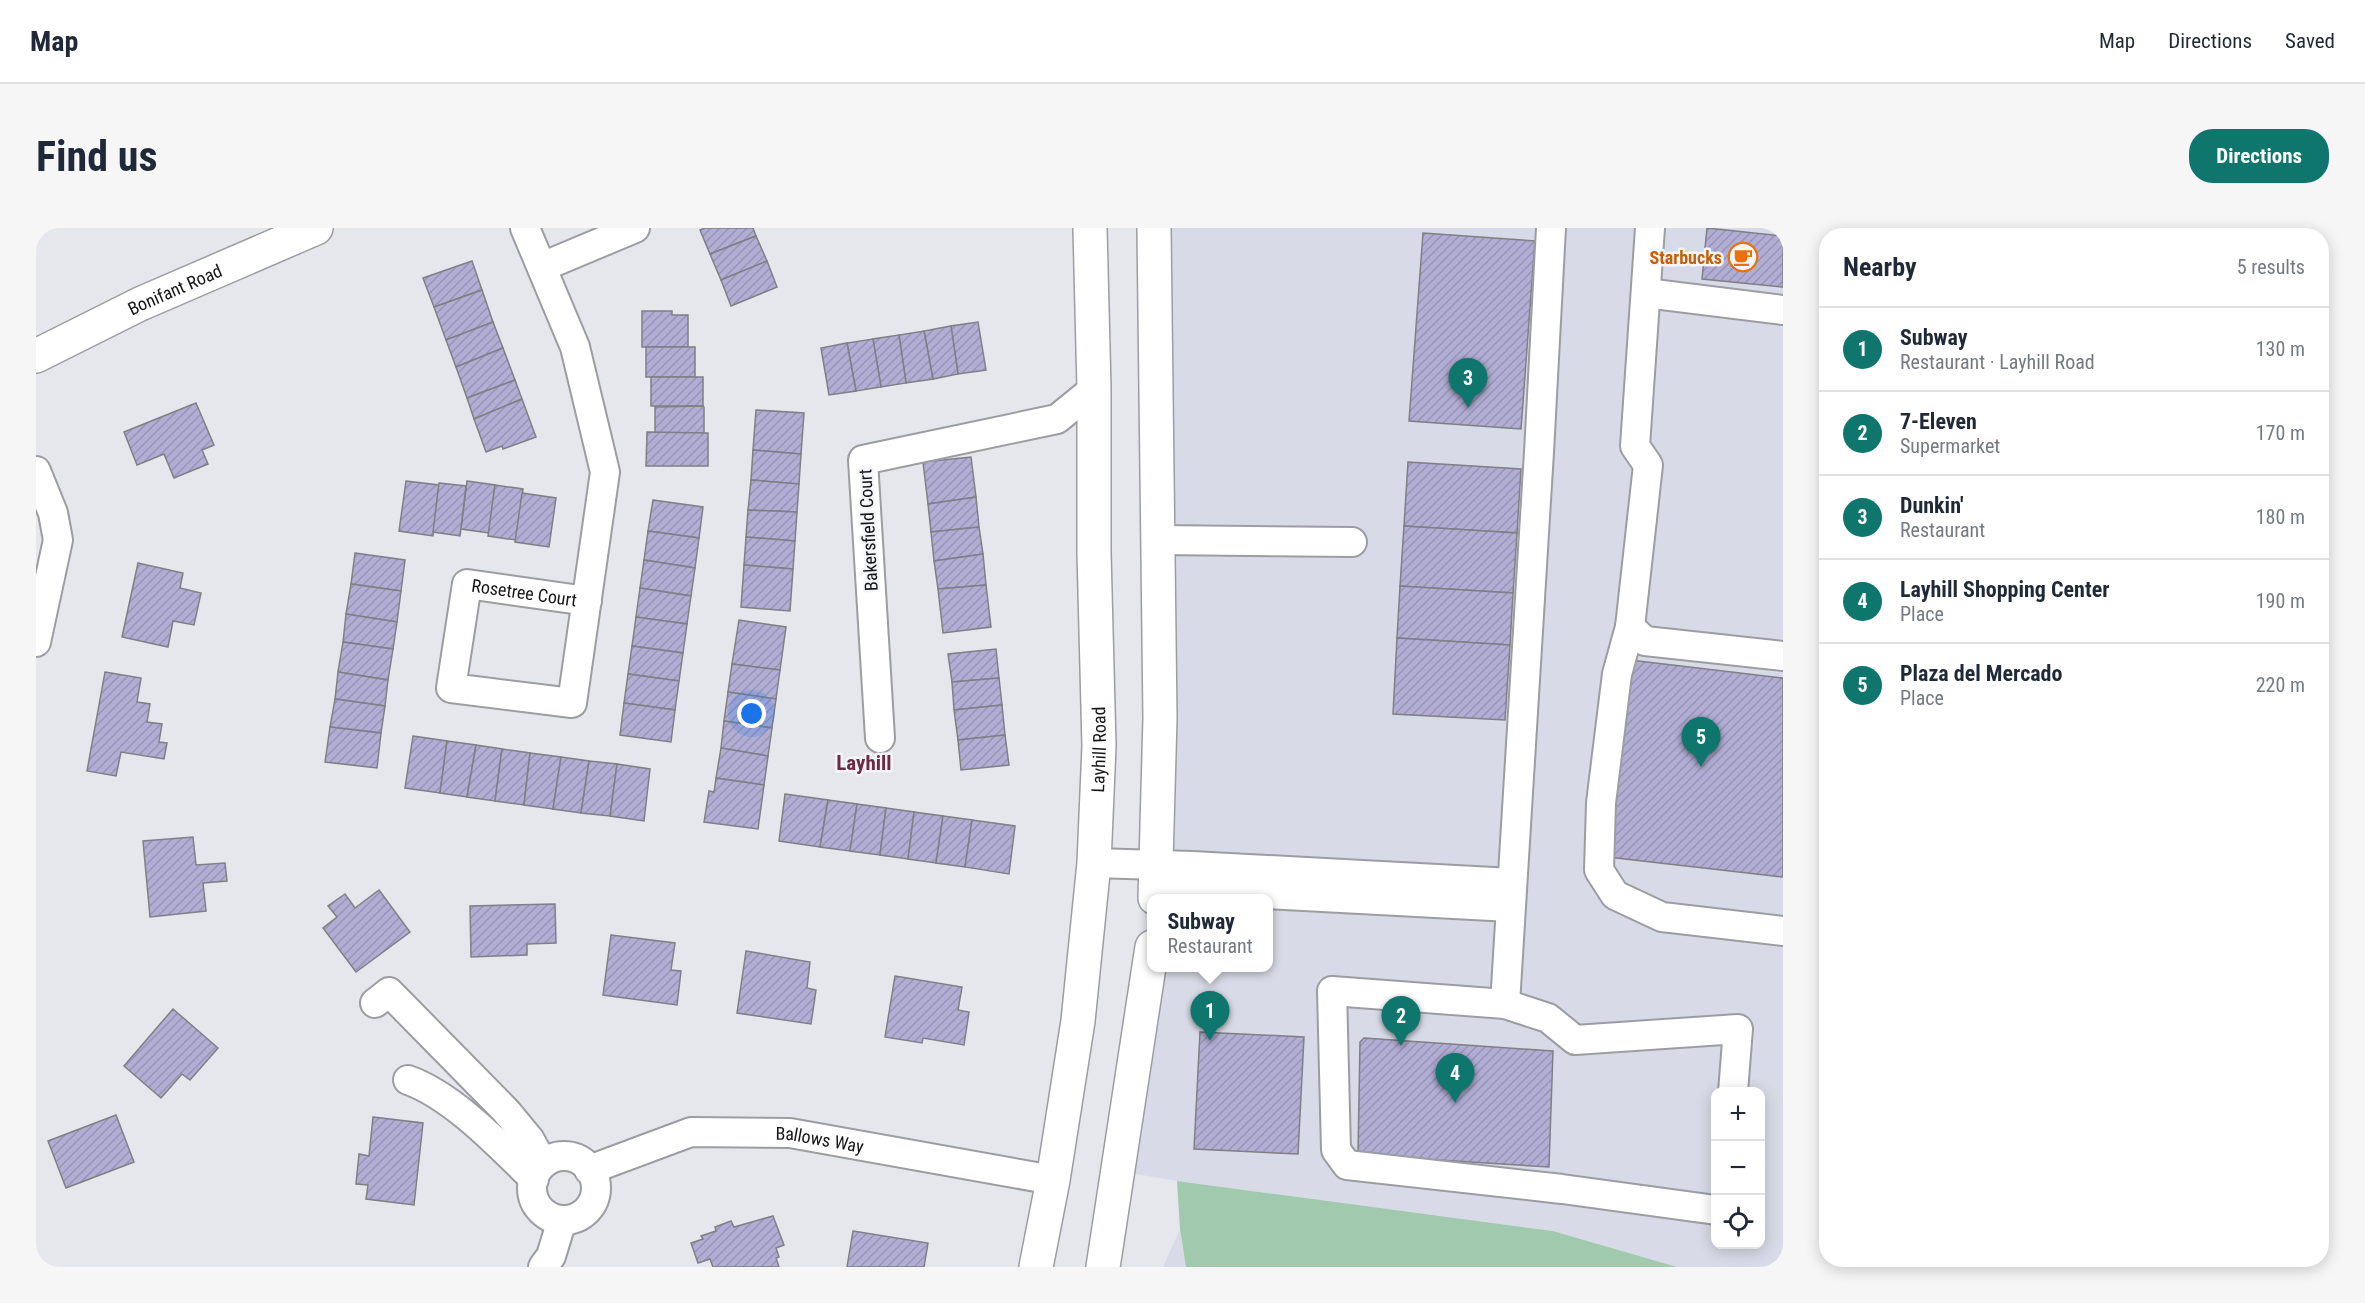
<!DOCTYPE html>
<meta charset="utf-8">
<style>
body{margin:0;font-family:"Roboto Condensed",sans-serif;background:#f6f6f7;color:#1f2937}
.controls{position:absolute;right:18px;bottom:18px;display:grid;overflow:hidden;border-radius:12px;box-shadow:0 3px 15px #0003}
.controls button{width:54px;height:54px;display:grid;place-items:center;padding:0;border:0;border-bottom:2px solid #e0e1e3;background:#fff;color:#1f2937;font:30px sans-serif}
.you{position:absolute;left:716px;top:486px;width:21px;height:21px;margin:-15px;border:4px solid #fff;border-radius:50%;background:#1a73e8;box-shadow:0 0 0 9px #1a73e833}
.badge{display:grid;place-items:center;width:39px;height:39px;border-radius:50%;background:#0f766e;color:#fff;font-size:20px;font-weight:700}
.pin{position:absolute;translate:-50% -50px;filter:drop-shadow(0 2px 3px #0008)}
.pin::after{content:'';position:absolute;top:32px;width:21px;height:18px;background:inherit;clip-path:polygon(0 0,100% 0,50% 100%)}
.popup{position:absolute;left:1111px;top:666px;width:126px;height:78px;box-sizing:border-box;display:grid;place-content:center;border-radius:12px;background:#fff;filter:drop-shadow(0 2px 4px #0005);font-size:20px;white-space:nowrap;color:#747a83}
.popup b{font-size:22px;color:#1f2937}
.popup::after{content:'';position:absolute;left:50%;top:100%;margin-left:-12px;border:12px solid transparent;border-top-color:#fff}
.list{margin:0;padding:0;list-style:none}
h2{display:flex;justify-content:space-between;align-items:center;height:78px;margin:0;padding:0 24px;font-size:26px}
h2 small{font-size:20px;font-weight:400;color:#747a83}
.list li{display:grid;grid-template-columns:39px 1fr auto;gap:18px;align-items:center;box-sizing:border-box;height:84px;padding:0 24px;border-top:2px solid #e0e1e3}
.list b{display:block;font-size:22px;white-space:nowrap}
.list p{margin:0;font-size:20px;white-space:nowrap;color:#747a83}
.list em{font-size:20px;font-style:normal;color:#747a83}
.icon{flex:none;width:33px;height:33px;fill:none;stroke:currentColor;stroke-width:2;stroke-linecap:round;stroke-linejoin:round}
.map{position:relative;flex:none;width:1747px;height:1039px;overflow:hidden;border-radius:24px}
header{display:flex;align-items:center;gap:36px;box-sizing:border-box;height:84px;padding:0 30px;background:#fff;border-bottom:2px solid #e0e1e3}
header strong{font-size:28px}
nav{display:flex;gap:33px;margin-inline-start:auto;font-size:21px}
.intro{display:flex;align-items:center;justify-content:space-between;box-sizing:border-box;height:144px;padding:0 36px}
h1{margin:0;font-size:42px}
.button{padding:15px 27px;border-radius:24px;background:#0f766e;color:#fff;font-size:21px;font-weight:700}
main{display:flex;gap:36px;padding:0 36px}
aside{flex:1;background:#fff;border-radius:24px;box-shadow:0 3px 15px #0003}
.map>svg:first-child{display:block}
.built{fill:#d8dbe7;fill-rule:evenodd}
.green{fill:#a1c9ae}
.building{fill:url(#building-hatch);stroke:#7f7f84;stroke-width:1.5}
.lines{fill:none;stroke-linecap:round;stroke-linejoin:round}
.minor-casing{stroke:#9c9da2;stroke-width:32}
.major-casing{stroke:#9c9da2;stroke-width:36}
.minor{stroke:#fff;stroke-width:28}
.major{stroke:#fff;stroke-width:33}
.labels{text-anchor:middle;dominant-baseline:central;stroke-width:5;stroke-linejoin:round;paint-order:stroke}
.food-label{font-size:18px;font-weight:bold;fill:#c56008;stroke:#f3f5fa;text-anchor:end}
.street-label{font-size:18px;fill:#151517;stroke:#f3f5fa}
.quarter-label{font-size:21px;font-weight:bold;fill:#6d2a45;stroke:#f3f5fa}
</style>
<header>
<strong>Map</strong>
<nav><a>Map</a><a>Directions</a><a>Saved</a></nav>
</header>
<div class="intro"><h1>Find us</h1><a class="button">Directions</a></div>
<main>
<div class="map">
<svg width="1747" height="1039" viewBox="0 0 1747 1039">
<defs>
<pattern id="building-hatch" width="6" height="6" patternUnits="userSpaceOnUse" patternTransform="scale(1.5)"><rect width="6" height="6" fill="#b1add4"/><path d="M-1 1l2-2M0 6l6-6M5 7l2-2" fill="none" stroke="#9794b5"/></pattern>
</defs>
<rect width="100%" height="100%" fill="#e6e7ed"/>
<!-- built -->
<g class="built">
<path d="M1118 0H1747V1039H1641L1517 1003 1141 953 1082 943 1116 740H1232V670H1119ZM1680 864H1724V1016H1680Z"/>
<path d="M1144 1001 1150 1039H1127Z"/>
</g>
<!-- green -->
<path class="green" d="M1141 953 1517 1003 1641 1039H1150L1144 1001Z"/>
<!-- building -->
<g class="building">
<path d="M669 0H717L720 8 674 26 664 2Z"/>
<path d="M1671 0 1747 8V59L1666 51Z"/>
<path d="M1387 5 1499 13 1485 201 1373 193Z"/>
<path d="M720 8 731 33 685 52 674 26Z"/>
<path d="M436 33 446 62 398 79 387 50Z"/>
<path d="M731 33 741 59 695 78 685 52Z"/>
<path d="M446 62 457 94 410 112 398 79Z"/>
<path d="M606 83H636V87H652V119H606Z"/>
<path d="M457 94 467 120 420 139 410 112Z"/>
<path d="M942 94 950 142 922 146 915 98Z"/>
<path d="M915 98 922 146 897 151 888 103Z"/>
<path d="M888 103 897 151 870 155 863 107Z"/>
<path d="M863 107 870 155 845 159 837 111Z"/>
<path d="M837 111 845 159 820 163 811 115Z"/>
<path d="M811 115 820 163 793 167 785 120Z"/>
<rect x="610" y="119" width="49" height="30"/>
<path d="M467 120 479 152 431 170 420 139Z"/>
<rect x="615" y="149" width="52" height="29"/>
<path d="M479 152 486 171 438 191 431 170Z"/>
<path d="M486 171 500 209 467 221 466 218 450 224 438 191Z"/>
<path d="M160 175 178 217 166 222 172 236 138 250 128 226 101 237 88 204Z"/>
<path d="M667 178 668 179V205H619V179Z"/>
<path d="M720 182 768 185 765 226 717 222Z"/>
<path d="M611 204 672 205V238H610Z"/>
<path d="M717 222 765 226 763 256 715 252Z"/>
<path d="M935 229 940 269 892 276 887 234Z"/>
<path d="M1372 234 1485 241 1481 305 1368 298Z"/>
<path d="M715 252 763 256 761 284 712 282Z"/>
<path d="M370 253 403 257 397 308 363 303Z"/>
<path d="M431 253 459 257 453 305 425 301Z"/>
<path d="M403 255 430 258 424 308 397 304Z"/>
<path d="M459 257 487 261 480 312 452 308Z"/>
<path d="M486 265 520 270 513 319 479 314Z"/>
<path d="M940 269 943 299 895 304 892 276Z"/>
<path d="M617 272 667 279 663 310 612 303Z"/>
<path d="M712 282 761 284 759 313 710 309Z"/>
<path d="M1368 298 1481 305 1477 365 1364 358Z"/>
<path d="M943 299 947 326 898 333 895 304Z"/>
<path d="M612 303 663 310 659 340 608 332Z"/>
<path d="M710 309 759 313 757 341 708 337Z"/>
<path d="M319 325 369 332 365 363 315 356Z"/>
<path d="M947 326 950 357 902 361 898 333Z"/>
<path d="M608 332 659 340 655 368 604 360Z"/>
<path d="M102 335 147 345 144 360 165 365 158 397 137 393 132 419 86 409Z"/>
<path d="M708 337 757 341 754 383 705 379Z"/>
<path d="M315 356 365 363 361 394 310 386Z"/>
<path d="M950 357 955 399 907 405 902 361Z"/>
<path d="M1364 358 1477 365 1474 417 1361 410Z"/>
<path d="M604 360 655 368 651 396 600 389Z"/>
<path d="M310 386 361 394 357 421 307 414Z"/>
<path d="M600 389 651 396 647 425 596 418Z"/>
<path d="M703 392 750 399 744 442 696 436Z"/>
<path d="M1361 410 1474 417 1469 492 1357 486Z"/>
<path d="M307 414 357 421 352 452 302 444Z"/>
<path d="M596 418 647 425 643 453 592 446Z"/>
<path d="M960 421 963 450 916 454 912 426Z"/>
<path d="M1594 432 1747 450V649L1572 629Z"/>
<path d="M696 436 744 442 740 471 692 464Z"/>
<path d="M69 444 105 450 101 474 114 476 111 494 126 496 123 514 131 515 128 531 85 524 80 548 51 543Z"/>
<path d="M302 444 352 452 349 478 299 471Z"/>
<path d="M592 446 643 453 639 482 588 475Z"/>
<path d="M963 450 966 477 918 482 916 454Z"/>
<path d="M692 464 740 471 736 500 688 493Z"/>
<path d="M299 471 349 478 345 505 294 499Z"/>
<path d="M588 475 639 482 635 514 584 507Z"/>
<path d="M966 477 969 507 922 512 918 482Z"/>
<path d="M688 493 736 500 732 528 685 520Z"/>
<path d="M294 499 345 505 341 540 289 534Z"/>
<path d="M969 507 973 537 925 542 922 512Z"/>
<path d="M377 508 411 513 404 565 369 560Z"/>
<path d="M411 513 440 517 431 569 404 565Z"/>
<path d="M440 517 466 521 459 573 431 569Z"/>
<path d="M685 520 732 528 728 557 680 550Z"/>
<path d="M466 521 494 525 488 577 459 573Z"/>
<path d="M494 525 525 529 517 581 488 577Z"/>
<path d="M525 529 553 533 545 585 517 581Z"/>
<path d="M553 533 581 536 574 588 545 585Z"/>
<path d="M581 536 614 541 608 593 574 588Z"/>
<path d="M680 550 728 557 722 601 668 594 673 563 678 564Z"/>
<path d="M749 566 792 572 784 619 743 613Z"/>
<path d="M792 572 821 576 814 623 784 619Z"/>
<path d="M821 576 850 580 844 627 814 623Z"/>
<path d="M850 580 878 584 872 631 844 627Z"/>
<path d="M878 584 907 588 900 635 872 631Z"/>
<path d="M907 588 936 592 929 639 900 635Z"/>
<path d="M936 592 979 598 973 646 929 639Z"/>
<path d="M157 609 160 637 189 635 191 653 167 655 170 683 114 689 107 613Z"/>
<path d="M343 662 374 704 320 744 287 700 301 689 292 678 309 666 319 680Z"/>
<path d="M519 676 520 715 491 716V727L435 729 434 678Z"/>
<path d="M575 707 639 715 635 742 645 743 641 777 567 767Z"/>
<path d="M710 723 774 734 771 760 780 762 775 796 701 785Z"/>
<path d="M859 748 926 759 922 782 933 784 928 817 887 810 886 815 849 809Z"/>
<path d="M137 781 182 820 154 852 146 846 125 870 88 838Z"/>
<path d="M1164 804 1268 809 1262 926 1158 921Z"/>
<path d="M1328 810 1517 823 1513 939 1322 927 1324 814Z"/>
<path d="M80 887 98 934 30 960 12 913Z"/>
<path d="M337 889 387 895 378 977 330 971 332 957 320 956 323 926 333 928Z"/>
<path d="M737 988 748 1017 740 1020 743 1029 740 1030 743 1039H677L674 1031 662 1035 655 1015 667 1011 665 1008 680 1003 679 999 695 993 698 999Z"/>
<path d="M817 1003 892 1015 888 1039H811Z"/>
</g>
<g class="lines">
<!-- minor casing -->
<g class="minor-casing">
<g id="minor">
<path id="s1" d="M489 0 539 119 569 244 536 475 415 460 431 356 551 373"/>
<path d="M1614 0 1599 218 1612 237 1594 399 1609 413 1747 428"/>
<path d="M506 39 599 0"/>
<path d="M1610 65 1747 82"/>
<path d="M0 243 17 285 22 312 0 414"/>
<path d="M1122 312 1316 314"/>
<path d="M1594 399 1581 446 1565 575 1563 642 1579 667 1626 689 1747 703"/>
<path d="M844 510 827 232 1021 191 1058 161"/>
<path d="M1058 635 1156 638 1476 655"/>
<path d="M1120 660 1474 679"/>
<path d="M339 775 353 764 470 883 494 912 507 936"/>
<path d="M1469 776 1503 224 1515 0"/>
<path d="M372 852C417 868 463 917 498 951"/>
<circle cx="528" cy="960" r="32"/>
<path id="s2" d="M553 942 655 904 754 905 1017 952"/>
<path d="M1680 982 1526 961 1311 937 1300 922 1296 763 1469 776 1512 790 1539 812 1702 801 1697 864"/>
<path d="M507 1039 515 1028 526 992"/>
</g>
</g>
<!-- major casing -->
<g class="major-casing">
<g id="major">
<path d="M1118 0 1124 490 1119 670"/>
<path id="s3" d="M0 128 104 76 280 0"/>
<path id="s4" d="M1000 1039 1017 952 1042 793 1058 635 1063 518 1058 325V161L1054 0"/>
<path d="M1067 1039 1116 719"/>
</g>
</g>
<!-- minor -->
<use href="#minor" class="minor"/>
<!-- major -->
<use href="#major" class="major"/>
</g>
<!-- icons -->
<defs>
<g id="cafe-ring" transform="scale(1.5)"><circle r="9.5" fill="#f3f5fa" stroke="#e8710a" stroke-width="1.5"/><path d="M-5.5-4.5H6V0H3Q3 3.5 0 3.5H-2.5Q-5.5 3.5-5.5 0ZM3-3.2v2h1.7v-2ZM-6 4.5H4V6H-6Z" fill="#e8710a"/></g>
</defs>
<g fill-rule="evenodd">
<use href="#cafe-ring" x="1707" y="29"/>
</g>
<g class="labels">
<!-- food labels -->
<g class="food-label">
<text x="1686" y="29">Starbucks</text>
</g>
<!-- street labels -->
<g class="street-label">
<text stroke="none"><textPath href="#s3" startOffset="154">Bonifant Road</textPath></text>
<text transform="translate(832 302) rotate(-93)">Bakersfield Court</text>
<text stroke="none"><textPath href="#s1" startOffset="776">Rosetree Court</textPath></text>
<text stroke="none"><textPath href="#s4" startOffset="522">Layhill Road</textPath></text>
<text stroke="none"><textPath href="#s2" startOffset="238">Ballows Way</textPath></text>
</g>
<!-- quarter labels -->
<g class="quarter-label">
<text x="828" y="535">Layhill</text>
</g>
</g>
</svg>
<div class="controls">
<button>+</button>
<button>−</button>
<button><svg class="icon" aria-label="locate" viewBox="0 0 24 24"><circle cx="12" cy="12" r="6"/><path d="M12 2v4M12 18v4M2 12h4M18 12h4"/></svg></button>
</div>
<div class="you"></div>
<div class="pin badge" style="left:1174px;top:813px">1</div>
<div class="popup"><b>Subway</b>Restaurant</div>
<div class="pin badge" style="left:1365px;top:818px">2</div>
<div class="pin badge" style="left:1432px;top:180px">3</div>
<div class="pin badge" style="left:1419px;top:875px">4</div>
<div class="pin badge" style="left:1665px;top:539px">5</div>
</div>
<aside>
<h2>Nearby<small>5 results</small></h2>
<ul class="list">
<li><span class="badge">1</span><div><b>Subway</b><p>Restaurant · Layhill Road</p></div><em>130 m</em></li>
<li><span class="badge">2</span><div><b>7-Eleven</b><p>Supermarket</p></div><em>170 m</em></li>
<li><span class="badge">3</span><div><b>Dunkin'</b><p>Restaurant</p></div><em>180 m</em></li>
<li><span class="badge">4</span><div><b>Layhill Shopping Center</b><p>Place</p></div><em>190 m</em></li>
<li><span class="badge">5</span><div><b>Plaza del Mercado</b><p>Place</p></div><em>220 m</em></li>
</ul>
</aside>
</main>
